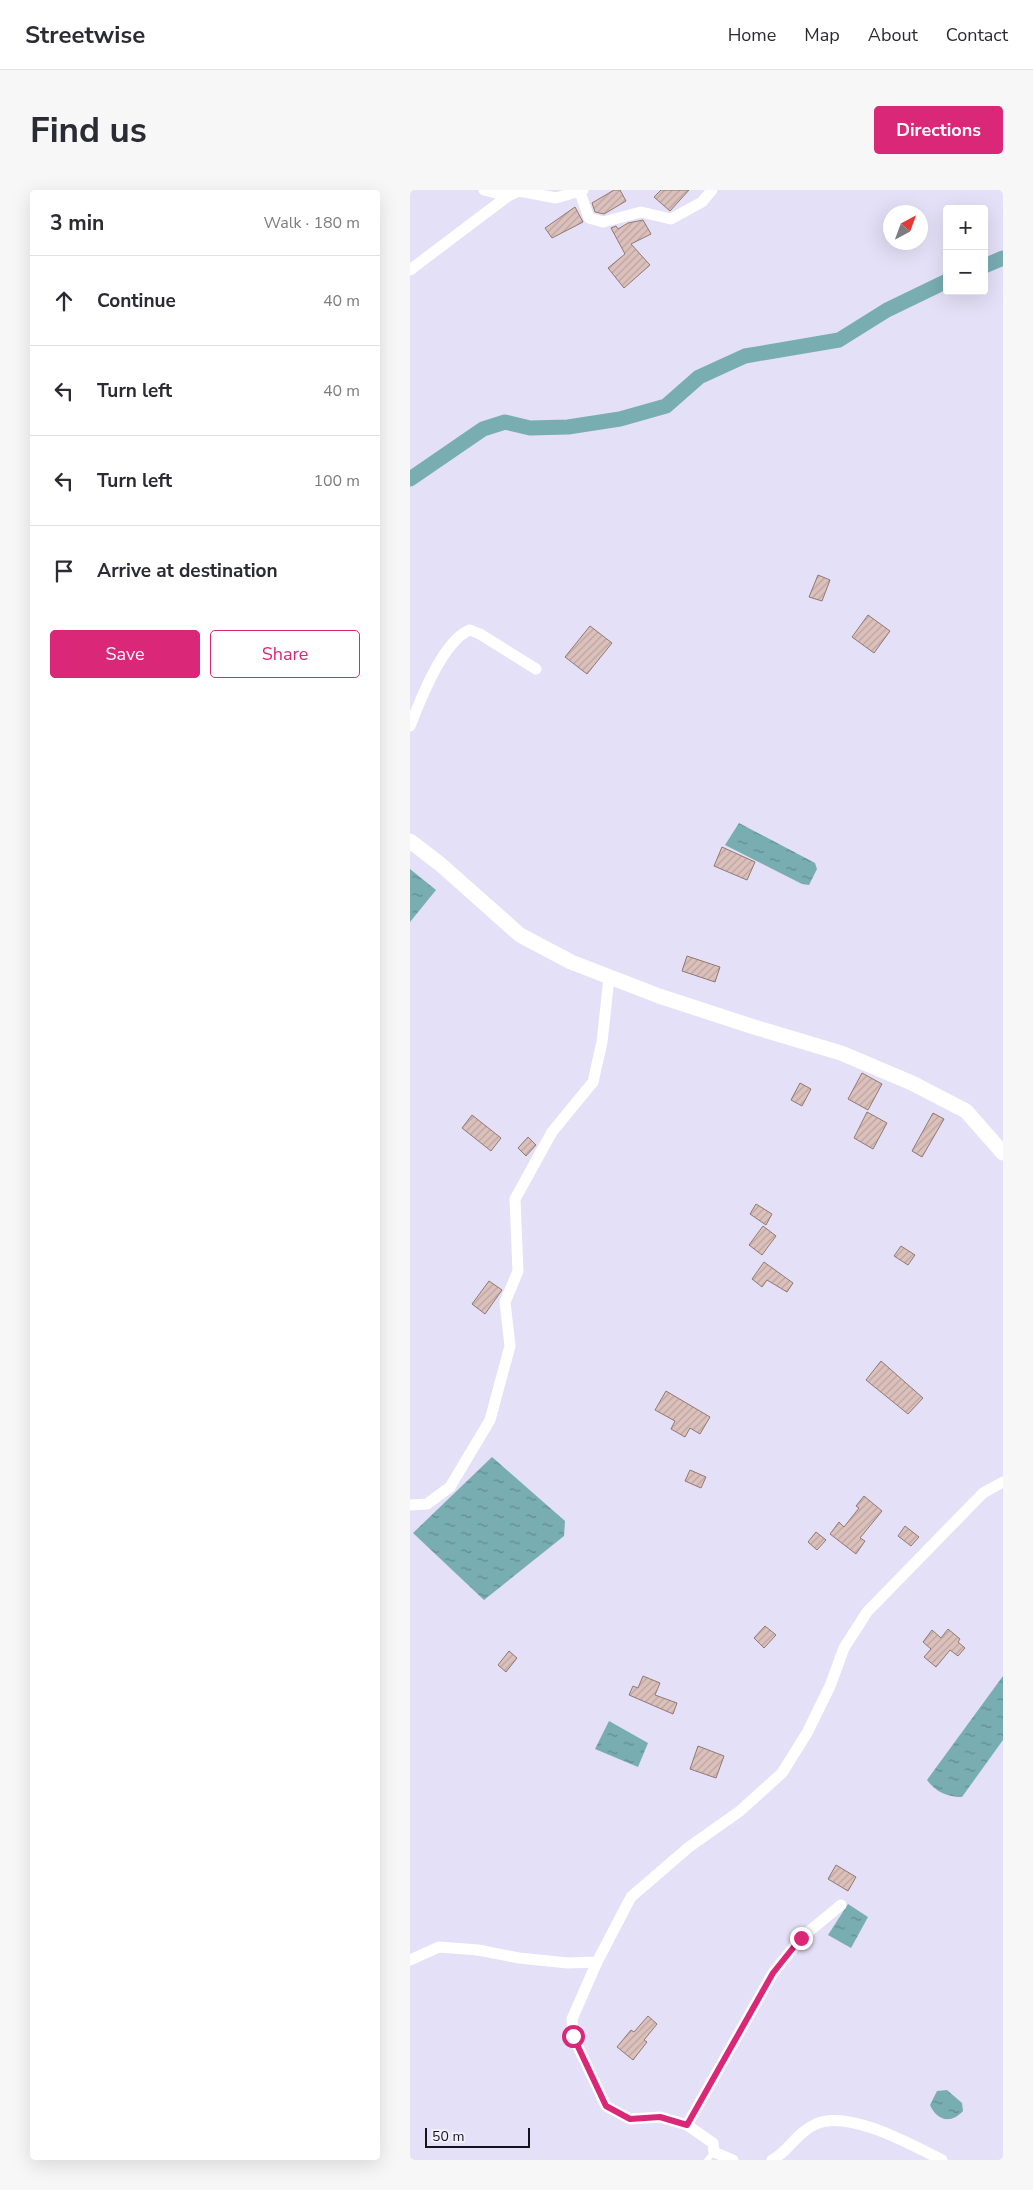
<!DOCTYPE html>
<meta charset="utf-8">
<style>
body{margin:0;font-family:"Nunito Sans",sans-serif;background:#f7f7f7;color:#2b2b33}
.controls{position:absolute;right:15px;top:15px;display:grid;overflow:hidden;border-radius:5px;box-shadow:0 5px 20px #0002}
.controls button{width:45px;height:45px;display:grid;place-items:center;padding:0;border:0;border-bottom:1px solid #e1e1e2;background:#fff;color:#2b2b33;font:25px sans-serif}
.compass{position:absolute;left:473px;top:15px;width:45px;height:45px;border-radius:50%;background:#fff;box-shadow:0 5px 20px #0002;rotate:41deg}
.scale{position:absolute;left:15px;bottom:12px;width:105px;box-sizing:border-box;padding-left:5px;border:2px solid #15131b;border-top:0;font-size:14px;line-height:18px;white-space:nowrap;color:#15131b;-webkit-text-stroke:4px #f1eefd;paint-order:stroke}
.stop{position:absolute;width:15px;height:15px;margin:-11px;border:4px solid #db2777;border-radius:50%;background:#fff}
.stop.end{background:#db2777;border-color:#fff;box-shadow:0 1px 5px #0008}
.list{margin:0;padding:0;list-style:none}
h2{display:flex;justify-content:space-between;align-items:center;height:65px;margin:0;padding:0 20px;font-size:21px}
h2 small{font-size:16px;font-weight:400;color:#7c7c81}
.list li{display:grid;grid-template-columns:32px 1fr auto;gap:15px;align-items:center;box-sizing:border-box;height:90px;padding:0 20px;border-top:1px solid #e1e1e2}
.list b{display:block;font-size:19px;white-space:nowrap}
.list em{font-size:16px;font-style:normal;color:#7c7c81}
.actions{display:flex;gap:10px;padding:15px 20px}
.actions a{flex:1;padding:11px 0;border:1px solid #db2777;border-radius:5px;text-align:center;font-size:18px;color:#db2777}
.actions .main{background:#db2777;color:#fff}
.icon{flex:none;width:28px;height:28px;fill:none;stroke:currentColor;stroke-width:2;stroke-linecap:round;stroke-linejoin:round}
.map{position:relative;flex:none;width:593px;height:1970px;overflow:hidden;border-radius:5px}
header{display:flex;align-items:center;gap:30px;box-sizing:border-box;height:70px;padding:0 25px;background:#fff;border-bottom:1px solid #e1e1e2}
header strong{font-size:24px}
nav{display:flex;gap:28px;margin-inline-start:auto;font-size:18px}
.intro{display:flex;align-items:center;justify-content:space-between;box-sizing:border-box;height:120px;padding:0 30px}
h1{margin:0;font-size:35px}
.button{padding:12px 22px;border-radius:5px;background:#db2777;color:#fff;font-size:18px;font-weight:700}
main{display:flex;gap:30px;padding:0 30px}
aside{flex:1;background:#fff;border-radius:5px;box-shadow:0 5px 20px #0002}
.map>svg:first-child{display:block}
.water{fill:url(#water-ripples)}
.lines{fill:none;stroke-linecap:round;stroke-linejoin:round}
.canal{stroke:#78adb2;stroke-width:15}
.building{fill:url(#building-hatch);stroke:#917873}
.lane{stroke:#fff;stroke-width:5.5}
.street{stroke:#fff;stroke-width:11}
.secondary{stroke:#fff;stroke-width:15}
.route{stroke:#db2777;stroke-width:6}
</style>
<header>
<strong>Streetwise</strong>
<nav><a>Home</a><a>Map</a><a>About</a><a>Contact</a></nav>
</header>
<div class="intro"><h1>Find us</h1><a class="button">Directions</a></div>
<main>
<aside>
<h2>3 min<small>Walk · 180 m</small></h2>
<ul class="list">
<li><svg class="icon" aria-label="ahead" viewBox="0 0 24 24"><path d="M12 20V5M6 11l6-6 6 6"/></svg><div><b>Continue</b></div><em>40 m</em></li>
<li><svg class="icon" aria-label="left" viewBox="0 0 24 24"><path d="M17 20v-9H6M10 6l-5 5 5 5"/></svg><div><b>Turn left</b></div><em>40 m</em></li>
<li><svg class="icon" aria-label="left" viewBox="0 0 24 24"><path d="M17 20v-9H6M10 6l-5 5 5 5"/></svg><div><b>Turn left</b></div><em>100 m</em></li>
<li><svg class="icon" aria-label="arrive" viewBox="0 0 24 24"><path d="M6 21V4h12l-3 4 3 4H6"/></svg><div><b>Arrive at destination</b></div></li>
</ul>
<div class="actions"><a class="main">Save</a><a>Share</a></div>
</aside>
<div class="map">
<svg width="593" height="1970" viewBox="0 0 593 1970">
<defs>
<pattern id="water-ripples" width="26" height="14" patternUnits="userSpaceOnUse" patternTransform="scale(1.25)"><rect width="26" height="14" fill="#78adb2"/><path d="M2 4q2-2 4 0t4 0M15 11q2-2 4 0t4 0" fill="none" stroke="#618c90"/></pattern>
<pattern id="building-hatch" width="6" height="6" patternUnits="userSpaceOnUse" patternTransform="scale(1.25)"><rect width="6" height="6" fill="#dbc0bb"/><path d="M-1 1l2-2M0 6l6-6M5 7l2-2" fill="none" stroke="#bba4a0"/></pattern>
</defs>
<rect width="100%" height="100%" fill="#e4e0f7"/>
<!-- water -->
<g class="water">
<path d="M329 633 405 673 407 679 399 695 392 694 315 655Z"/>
<path d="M0 679 26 700 0 732Z"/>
<path d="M82 1267 155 1331 154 1346 74 1410 3 1343Z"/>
<path d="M593 1486V1550L552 1607C537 1607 526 1602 517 1590Z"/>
<path d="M199 1531 238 1553 228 1577 185 1559Z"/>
<path d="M438 1714 458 1727 441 1758 418 1745Z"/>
<path d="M537 1900 552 1913 553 1921C541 1934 527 1931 520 1915L527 1901Z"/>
</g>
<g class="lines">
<!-- canal -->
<g class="canal">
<path d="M574 76 593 68"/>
<path d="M0 289 73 239 95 232 120 238 158 237 210 229 256 216 289 187 335 166 429 150 477 120 537 91"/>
</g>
</g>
<!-- building -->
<g class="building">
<path d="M204 0H210L216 11 194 24 185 22 182 13Z"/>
<path d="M251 0H279L260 21 244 7Z"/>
<path d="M165 17 173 32 142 48 135 38Z"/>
<path d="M233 30 241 44 221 54 240 75 214 98 198 78 215 64 201 38 206 36 208 39 218 33Z"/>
<path d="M408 385 420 390 412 411 399 407Z"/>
<path d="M458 425 480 441 464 463 442 447Z"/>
<path d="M180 436 202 453 177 484 155 467Z"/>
<path d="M312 657 345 672 337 690 304 676Z"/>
<path d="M277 766 310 777 305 792 272 781Z"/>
<path d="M452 883 472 894 458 920 438 909Z"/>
<path d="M390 893 401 899 392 916 381 910Z"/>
<path d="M457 922 477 933 463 959 444 948Z"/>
<path d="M523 923 534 929 512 967 502 961Z"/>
<path d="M62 925 91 948 81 961 52 938Z"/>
<path d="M118 947 126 955 116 966 108 958Z"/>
<path d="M346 1014 362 1024 356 1035 340 1024Z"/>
<path d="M353 1036 366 1046 352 1065 339 1055Z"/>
<path d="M491 1056 505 1065 498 1075 484 1066Z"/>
<path d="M354 1072 383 1093 377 1102 357 1090 352 1097 342 1089Z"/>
<path d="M79 1091 92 1100 75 1124 62 1114Z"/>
<path d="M471 1171 513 1208 498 1224 456 1190Z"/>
<path d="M256 1201 300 1227 290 1244 280 1238 275 1247 261 1239 265 1231 245 1220Z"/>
<path d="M280 1280 296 1287 291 1298 275 1291Z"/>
<path d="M454 1306 472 1321 450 1348 455 1351 446 1364 420 1344 429 1332 434 1337 449 1318 446 1316Z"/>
<path d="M495 1336 509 1347 501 1356 488 1346Z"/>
<path d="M406 1342 416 1350 407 1360 398 1352Z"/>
<path d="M355 1436 366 1445 354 1458 344 1448Z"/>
<path d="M538 1439 550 1449 548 1452 555 1458 548 1466 540 1460 526 1477 514 1467 521 1459 513 1452 522 1440 531 1448Z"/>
<path d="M99 1461 107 1468 96 1482 88 1475Z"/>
<path d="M233 1486 250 1493 245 1505 267 1513 263 1524 219 1505 223 1496 228 1498Z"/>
<path d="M288 1556 314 1566 306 1588 280 1579Z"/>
<path d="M426 1675 446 1687 438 1701 418 1689Z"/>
<path d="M238 1826 247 1834 234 1850 237 1852 223 1870 207 1857 221 1840 224 1842Z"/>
</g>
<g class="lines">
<!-- lane -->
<path class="lane" d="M297 1970 304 1962"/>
<!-- street -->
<g class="street">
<path d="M74 0 98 6 109 1 146 8 173 0"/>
<path d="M170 2 179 28 193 32 231 22 261 29 292 12 302 0"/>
<path d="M0 80 98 6"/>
<path d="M0 536C10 511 33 450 60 440L70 444 126 479"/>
<path d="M0 1315 17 1314 40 1297 80 1230 100 1156 95 1112 108 1081 105 1009 142 942 183 892 192 852 199 788"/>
<path d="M0 1770 29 1757 68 1760 109 1768 158 1773 187 1772 221 1707 279 1657 330 1621 372 1583 397 1543 420 1496 434 1458 457 1422 573 1303 593 1292"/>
<path d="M187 1772 162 1829 163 1846 196 1916 220 1929 250 1927 277 1935 303 1953 304 1962 323 1970"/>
<path d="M277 1935 363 1783 391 1748 431 1715"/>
<path d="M362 1970C379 1961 387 1942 406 1934 438 1919 502 1955 532 1970"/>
</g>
<!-- secondary -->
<path class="secondary" d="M0 651 30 674 110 745 161 772 249 806 344 837 431 863 502 893 556 921 593 963"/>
</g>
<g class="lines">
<!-- route -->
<path class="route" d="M163 1846 196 1916 220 1929 250 1927 277 1935 363 1783 391 1748"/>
</g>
</svg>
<div class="controls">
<button>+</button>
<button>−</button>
</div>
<svg class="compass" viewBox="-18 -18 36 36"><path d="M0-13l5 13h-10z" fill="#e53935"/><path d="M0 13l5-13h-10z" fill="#7c7c81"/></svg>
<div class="scale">50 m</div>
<div class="stop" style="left:163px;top:1846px"></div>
<div class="stop end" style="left:391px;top:1748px"></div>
</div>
</main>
